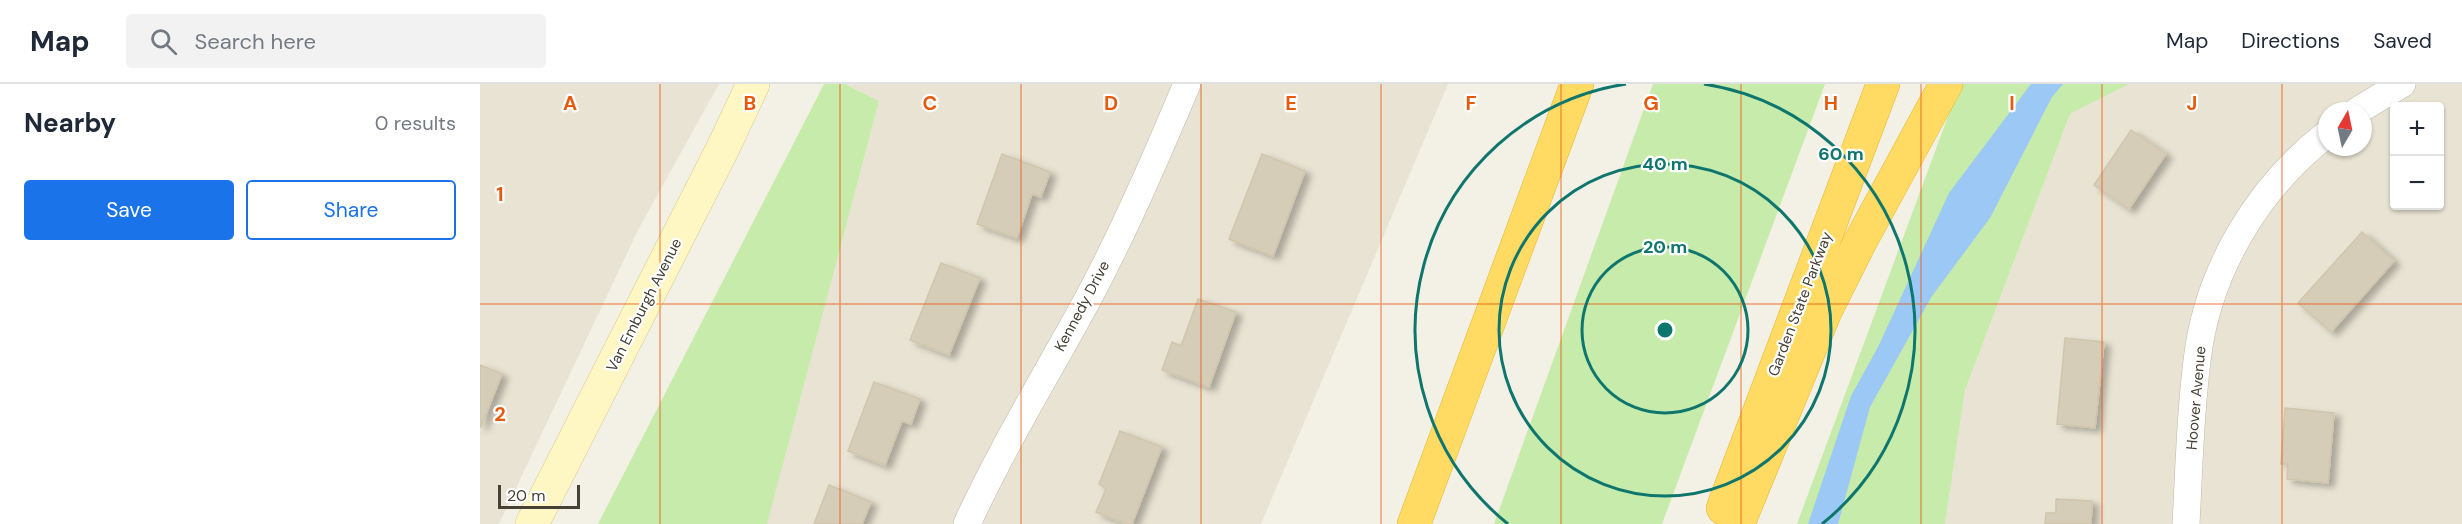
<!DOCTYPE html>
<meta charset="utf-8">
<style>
body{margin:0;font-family:"DM Sans",sans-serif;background:#f2f2f3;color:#1f2937}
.controls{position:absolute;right:18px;top:18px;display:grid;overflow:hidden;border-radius:6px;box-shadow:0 2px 4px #0004}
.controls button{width:54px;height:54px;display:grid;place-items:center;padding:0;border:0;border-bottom:2px solid #e0e1e3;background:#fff;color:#1f2937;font:30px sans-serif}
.compass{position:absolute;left:1838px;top:18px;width:54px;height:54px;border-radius:50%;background:#fff;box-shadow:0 2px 4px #0004;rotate:9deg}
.scale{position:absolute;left:18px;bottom:15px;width:82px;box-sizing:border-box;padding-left:6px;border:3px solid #464134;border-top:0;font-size:16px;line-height:21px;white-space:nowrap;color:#464134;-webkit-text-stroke:4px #fff;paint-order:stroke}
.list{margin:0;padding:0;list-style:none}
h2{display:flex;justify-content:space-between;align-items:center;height:78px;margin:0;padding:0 24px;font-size:26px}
h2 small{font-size:20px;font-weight:400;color:#747a83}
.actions{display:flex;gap:12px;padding:18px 24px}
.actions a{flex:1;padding:14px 0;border:2px solid #1a73e8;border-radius:6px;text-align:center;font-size:21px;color:#1a73e8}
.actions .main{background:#1a73e8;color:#fff}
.icon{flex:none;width:33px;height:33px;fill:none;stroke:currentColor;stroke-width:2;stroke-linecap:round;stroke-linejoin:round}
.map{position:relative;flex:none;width:1982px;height:440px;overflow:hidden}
header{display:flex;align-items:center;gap:36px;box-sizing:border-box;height:84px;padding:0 30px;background:#fff;border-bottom:2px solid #e0e1e3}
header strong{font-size:28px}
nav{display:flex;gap:33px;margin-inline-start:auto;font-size:21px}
.search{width:420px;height:54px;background:#f2f2f3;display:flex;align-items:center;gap:15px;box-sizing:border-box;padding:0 21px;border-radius:6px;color:#747a83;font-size:22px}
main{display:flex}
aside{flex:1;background:#fff}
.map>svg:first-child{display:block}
.residential{fill:#e8e3d2;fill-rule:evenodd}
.green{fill:#c7ebaa}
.water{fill:#9cc8f5}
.building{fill:#d6cdb9;stroke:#d1c6ac;stroke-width:1.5;filter:url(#shadow)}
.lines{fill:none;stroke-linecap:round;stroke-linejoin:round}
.street-casing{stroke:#bfb9a7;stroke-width:28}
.secondary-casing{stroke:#d6cb91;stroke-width:34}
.highway-casing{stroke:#e7b52b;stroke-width:34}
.street{stroke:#fff;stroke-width:27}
.secondary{stroke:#fff7c3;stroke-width:33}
.highway{stroke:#ffdb64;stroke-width:33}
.grid{fill:none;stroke:#e8590c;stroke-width:1.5;stroke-opacity:0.55}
.ring{fill:none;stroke:#0f766e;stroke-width:3}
.labels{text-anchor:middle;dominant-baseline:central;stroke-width:4.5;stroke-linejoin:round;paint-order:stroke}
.street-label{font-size:15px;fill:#464134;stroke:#fff}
.grid-label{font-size:20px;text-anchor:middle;font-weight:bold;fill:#e8590c;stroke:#fff;stroke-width:4.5;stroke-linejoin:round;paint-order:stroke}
.centre{fill:#0f766e;stroke:#fff;stroke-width:3}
.ring-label{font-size:18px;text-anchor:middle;font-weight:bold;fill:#0f766e;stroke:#fff;stroke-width:4.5;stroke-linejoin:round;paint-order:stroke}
</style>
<header>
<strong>Map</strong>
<div class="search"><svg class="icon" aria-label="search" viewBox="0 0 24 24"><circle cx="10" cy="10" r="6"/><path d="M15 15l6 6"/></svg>Search here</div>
<nav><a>Map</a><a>Directions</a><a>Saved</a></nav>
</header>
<main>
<aside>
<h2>Nearby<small>0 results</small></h2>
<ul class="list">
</ul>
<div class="actions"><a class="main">Save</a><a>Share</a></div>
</aside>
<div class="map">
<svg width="1982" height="440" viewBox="0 0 1982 440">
<defs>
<filter id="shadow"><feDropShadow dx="6" dy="4" stdDeviation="3" flood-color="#0004"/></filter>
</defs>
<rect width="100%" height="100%" fill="#f3f0e5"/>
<!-- residential -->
<g class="residential">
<path d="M0 0H239L158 146 19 440H0Z"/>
<path d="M365 0H968L781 440H286L399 17Z"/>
<path d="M1649 0H1982V440H1465L1485 306 1590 30ZM1914 22H1960V122H1914ZM1847 27H1883V63H1847Z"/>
</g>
<!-- green -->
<g class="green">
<path d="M344 0H365L399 17 287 440H118Z"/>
<path d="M1173 0H1345L1182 440H1014Z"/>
<path d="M1480 0H1649L1590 30 1485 306 1465 440H1317Z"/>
</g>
<!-- water -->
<path class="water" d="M1551 0H1583L1572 13 1510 134 1452 212 1390 323 1358 440H1328L1371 312 1398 263 1469 109Z"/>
<!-- building -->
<g class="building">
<path d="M1651 46 1686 70 1649 125 1614 101Z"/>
<path d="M522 70 570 88 561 113 552 110 537 154 497 140Z"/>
<path d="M782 70 825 87 793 172 749 155Z"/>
<path d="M1882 148 1914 177 1851 248 1818 219Z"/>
<path d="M461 179 500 194 469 271 430 256Z"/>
<path d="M718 215 756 228 729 303 682 286 692 258 701 262Z"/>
<path d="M1585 254 1624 258 1615 344 1577 340Z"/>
<path d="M0 281 22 290 1 343 0 342Z"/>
<path d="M394 298 440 315 431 340 422 337 405 381 368 367Z"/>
<path d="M1805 324 1854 329 1848 399 1807 395 1808 380H1801Z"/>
<path d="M640 347 682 363 652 440H646L616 428 626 405 619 400Z"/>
<path d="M349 401 391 418 382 440H334Z"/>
<path d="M1576 415 1612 417 1611 440H1565L1566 429H1576Z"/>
</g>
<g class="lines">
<!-- street casing -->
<g class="street-casing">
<g id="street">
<path d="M1877 27 1922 0"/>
<path d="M487 440C523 361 569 287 610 211 646 143 677 71 707 0"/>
<path d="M1706 440C1709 386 1710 331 1717 277 1727 188 1777 104 1847 50"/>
</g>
</g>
<!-- secondary casing -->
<g class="secondary-casing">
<path id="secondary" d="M52 440 244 62 273 0"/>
</g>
<!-- highway casing -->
<g class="highway-casing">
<g id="highway">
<path d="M1243 424 1403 0"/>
<path d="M934 440 1097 0"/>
<path d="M1258 440 1345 228 1379 160 1466 0"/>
</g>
</g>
<!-- street -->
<use href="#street" class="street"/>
<!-- secondary -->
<use href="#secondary" class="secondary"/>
<!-- highway -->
<use href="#highway" class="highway"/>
</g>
<!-- grid -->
<path class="grid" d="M180 0V440M360 0V440M541 0V440M721 0V440M901 0V440M1081 0V440M1261 0V440M1441 0V440M1622 0V440M1802 0V440M0 220H1982"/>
<!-- distance rings -->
<g class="ring">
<circle cx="1185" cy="246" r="83"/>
<circle cx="1185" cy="246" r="166"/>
<path d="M1028 440A249 249 0 0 1 1146 0M1224 0A249 249 0 0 1 1342 440"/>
</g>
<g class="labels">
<!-- street labels -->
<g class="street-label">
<text transform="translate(1320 220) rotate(-69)">Garden State Parkway</text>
<text transform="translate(164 221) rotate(-63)">Van Emburgh Avenue</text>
<text transform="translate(602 222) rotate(-62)">Kennedy Drive</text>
<text transform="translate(1716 314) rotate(-85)">Hoover Avenue</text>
</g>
</g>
<g class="grid-label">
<text x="90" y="26">A</text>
<text x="270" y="26">B</text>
<text x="450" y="26">C</text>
<text x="631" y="26">D</text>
<text x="811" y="26">E</text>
<text x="991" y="26">F</text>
<text x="1171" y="26">G</text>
<text x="1351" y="26">H</text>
<text x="1532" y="26">I</text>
<text x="1712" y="26">J</text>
<text x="20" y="117">1</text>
<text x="20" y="337">2</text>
</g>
<circle cx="1185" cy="246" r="9" class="centre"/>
<g class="ring-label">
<text x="1361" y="76">60 m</text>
<text x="1185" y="86">40 m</text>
<text x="1185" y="169">20 m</text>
</g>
</svg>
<div class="controls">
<button>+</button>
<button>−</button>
</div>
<svg class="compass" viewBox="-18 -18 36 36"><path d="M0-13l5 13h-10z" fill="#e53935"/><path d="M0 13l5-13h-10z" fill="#747a83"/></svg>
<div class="scale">20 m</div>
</div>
</main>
